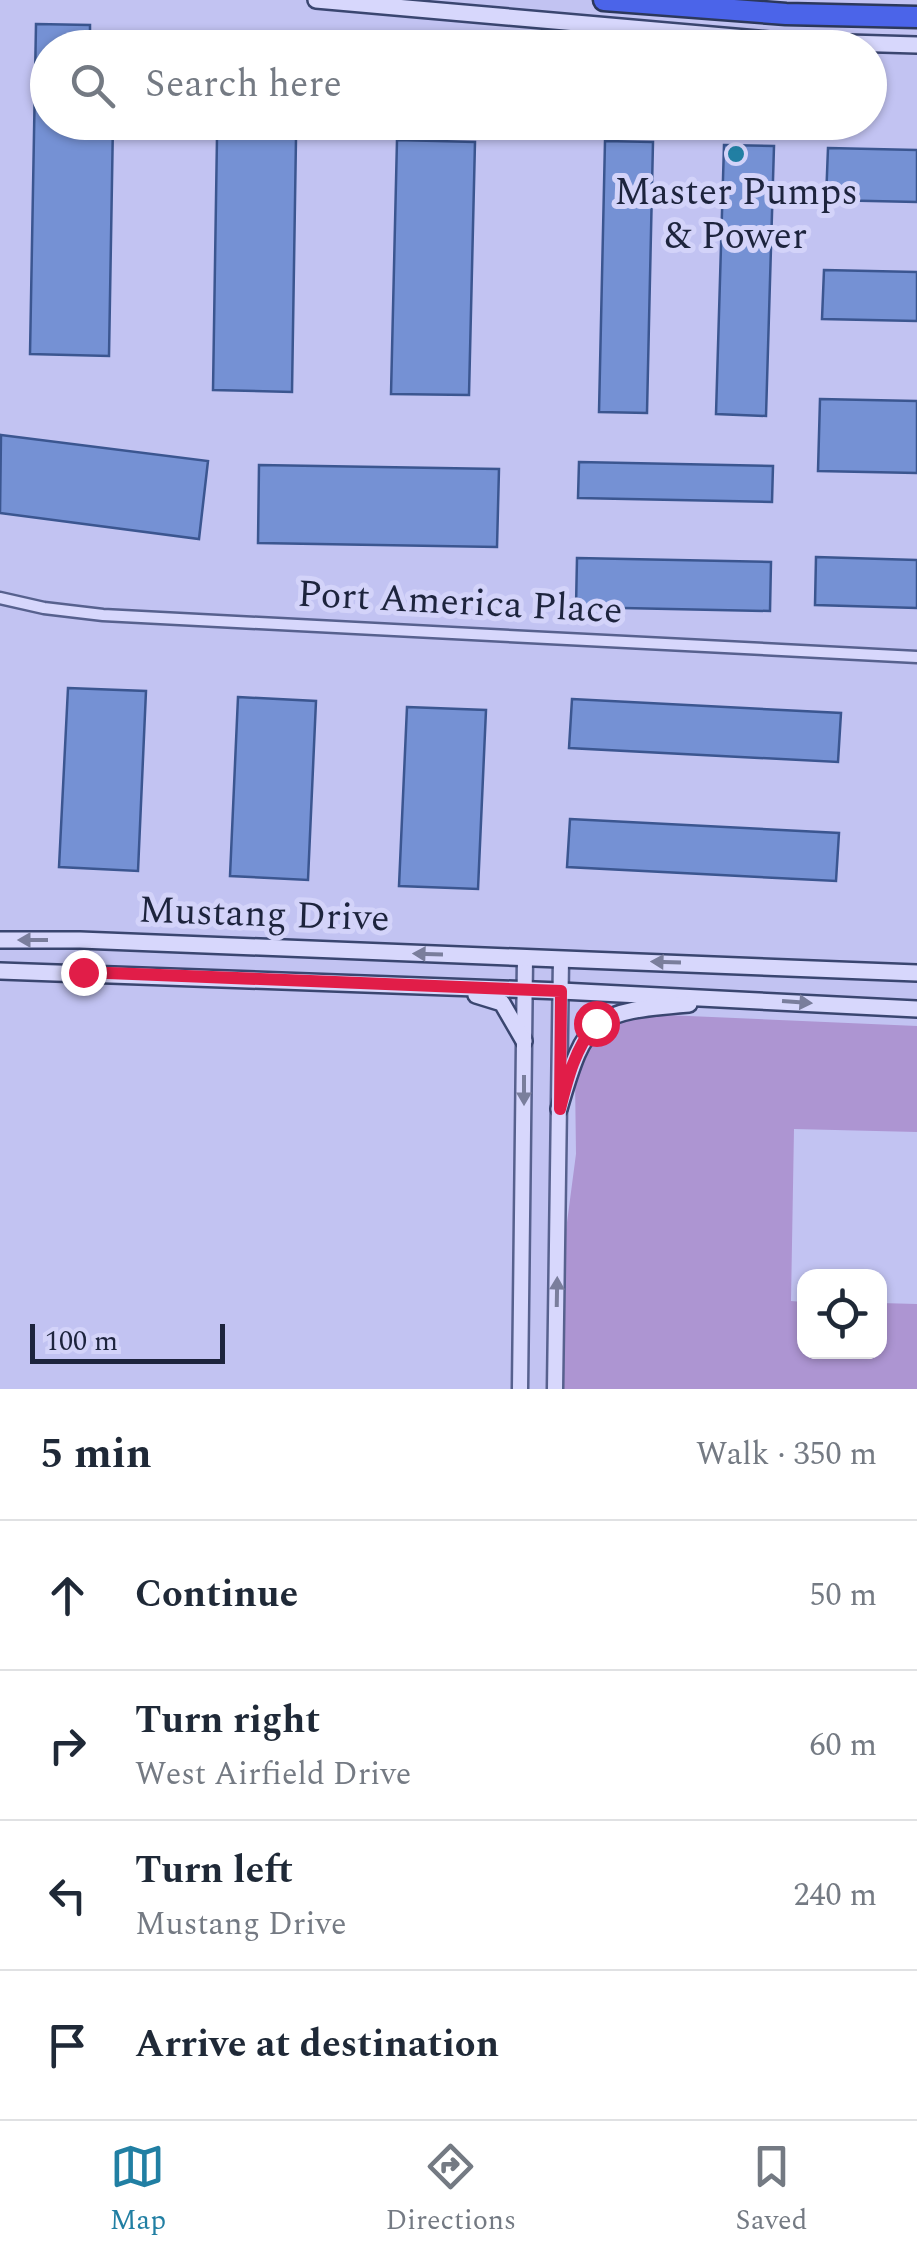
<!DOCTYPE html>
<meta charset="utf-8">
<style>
body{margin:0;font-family:Spectral,serif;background:#f2f2f3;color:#1f2937}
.controls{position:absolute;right:30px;bottom:30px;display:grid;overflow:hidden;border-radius:20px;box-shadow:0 2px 8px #0004}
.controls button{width:90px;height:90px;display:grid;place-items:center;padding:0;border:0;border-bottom:2px solid #e0e1e3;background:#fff;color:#1f2937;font:50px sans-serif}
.scale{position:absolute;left:30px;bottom:25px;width:195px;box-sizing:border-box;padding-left:10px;border:5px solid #1d243d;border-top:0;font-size:28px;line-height:35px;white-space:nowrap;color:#1d243d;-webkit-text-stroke:8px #d3d3f9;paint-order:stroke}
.stop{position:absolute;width:30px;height:30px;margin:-22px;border:8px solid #e11d48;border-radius:50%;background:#fff}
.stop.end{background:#e11d48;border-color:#fff;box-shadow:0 2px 10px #0008}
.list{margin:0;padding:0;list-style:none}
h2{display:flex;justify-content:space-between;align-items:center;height:130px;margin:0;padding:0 40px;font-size:42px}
h2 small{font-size:32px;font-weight:400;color:#747a83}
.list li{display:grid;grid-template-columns:65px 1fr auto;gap:30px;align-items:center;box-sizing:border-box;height:150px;padding:0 40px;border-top:2px solid #e0e1e3}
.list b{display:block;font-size:38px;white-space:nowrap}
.list p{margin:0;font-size:32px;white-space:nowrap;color:#747a83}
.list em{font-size:32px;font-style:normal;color:#747a83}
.icon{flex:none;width:55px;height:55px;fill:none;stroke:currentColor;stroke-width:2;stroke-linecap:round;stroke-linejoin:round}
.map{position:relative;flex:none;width:917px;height:1389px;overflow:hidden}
.search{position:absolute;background:#fff;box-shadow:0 2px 8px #0004;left:30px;right:30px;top:30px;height:110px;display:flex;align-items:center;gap:25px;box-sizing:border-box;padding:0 35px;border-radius:55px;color:#747a83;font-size:38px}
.sheet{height:730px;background:#fff}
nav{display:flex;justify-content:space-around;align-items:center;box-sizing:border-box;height:140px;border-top:2px solid #e0e1e3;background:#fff;font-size:28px;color:#747a83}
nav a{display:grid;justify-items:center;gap:5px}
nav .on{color:#217fa3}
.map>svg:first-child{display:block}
.green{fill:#ad95d2}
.building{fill:#7591d4;stroke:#3b5690;stroke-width:2.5}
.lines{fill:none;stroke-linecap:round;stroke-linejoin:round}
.minor-casing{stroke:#57618e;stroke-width:15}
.tertiary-casing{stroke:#57618e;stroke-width:19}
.secondary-casing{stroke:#3a4670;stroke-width:20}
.motorway-casing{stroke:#2c385c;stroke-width:25}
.minor{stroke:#d7d7fc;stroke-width:10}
.tertiary{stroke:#d7d7fc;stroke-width:14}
.secondary{stroke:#d7d7fc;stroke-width:15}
.motorway{stroke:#4b64e9;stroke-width:20}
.oneway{fill:#7a7e9c}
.route{stroke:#e11d48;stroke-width:12}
.poi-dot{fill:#217fa3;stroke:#d3d3f9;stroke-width:4}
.labels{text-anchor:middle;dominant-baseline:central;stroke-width:10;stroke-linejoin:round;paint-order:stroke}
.poi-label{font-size:38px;fill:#1d243d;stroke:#d3d3f9}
.street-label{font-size:38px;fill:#1d243d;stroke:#d3d3f9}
</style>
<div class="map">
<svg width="917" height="1389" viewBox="0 0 917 1389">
<rect width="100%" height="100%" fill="#c2c3f2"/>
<!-- green -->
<path class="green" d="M643 1014 917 1026V1132L794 1129 791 1301 804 1302V1352H880V1303L917 1304V1389H562L566 1230 576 1154 575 1078 589 1044 599 1034 614 1022Z"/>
<!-- building -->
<g class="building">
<path d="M36 24 90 25V48H48V122H113L109 356 30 354Z"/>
<path d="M217 137 296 138 292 392 213 390Z"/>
<path d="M397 140 475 142 469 395 391 394Z"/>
<path d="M605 141 653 142 647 413 599 412Z"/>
<path d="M724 145 774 146 766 416 716 414Z"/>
<path d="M828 148 917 150V202L826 200Z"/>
<path d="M824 270 917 272V321L822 319Z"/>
<path d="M820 399 917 401V473L818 471Z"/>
<path d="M1 435 208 461 199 539 0 513Z"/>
<path d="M579 462 773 466 772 502 578 498Z"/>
<path d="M259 465 499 469 497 547 258 543Z"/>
<path d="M816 557 917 560V608L815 605Z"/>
<path d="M577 558 771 562 770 611 576 607Z"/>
<path d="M68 688 146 691 138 871 59 867Z"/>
<path d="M238 697 316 701 308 880 230 876Z"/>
<path d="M572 699 841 713 838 762 569 748Z"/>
<path d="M407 707 486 710 478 889 399 886Z"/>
<path d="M570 819 839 833 836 881 567 867Z"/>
</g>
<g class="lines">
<!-- minor casing -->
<g class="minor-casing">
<path id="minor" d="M0 598 44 608 103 615 917 657"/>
</g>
<!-- tertiary casing -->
<g class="tertiary-casing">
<g id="tertiary">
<path d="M520 1389 525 958"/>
<path d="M555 1389 561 959"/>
</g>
</g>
<!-- secondary casing -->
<g class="secondary-casing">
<g id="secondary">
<path d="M316 0 780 41 917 45"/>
<path d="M0 940H80L917 973"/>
<path d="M0 971 561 991 917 1009"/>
<path d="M476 995 502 1003 524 1041"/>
<path d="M559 1109C586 1015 593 1012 689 1004"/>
</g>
</g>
<!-- motorway casing -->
<g class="motorway-casing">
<path id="motorway" d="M604 0 786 14 917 17"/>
</g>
<!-- minor -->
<use href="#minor" class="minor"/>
<!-- tertiary -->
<use href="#tertiary" class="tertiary"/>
<!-- secondary -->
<use href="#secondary" class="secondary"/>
<!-- motorway -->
<use href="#motorway" class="motorway"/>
</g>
<!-- one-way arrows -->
<defs><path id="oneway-solid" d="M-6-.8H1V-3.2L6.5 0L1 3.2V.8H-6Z" transform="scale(2.5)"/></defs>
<g class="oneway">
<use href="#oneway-solid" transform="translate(33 940) rotate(-180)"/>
<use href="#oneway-solid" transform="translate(428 954) rotate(-178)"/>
<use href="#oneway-solid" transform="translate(666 962) rotate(-178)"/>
<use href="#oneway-solid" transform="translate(797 1002) rotate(4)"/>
<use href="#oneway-solid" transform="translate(524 1090) rotate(90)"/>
<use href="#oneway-solid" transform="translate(557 1292) rotate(-89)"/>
</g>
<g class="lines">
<!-- route -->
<path class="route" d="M83 972 561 991 560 1109C568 1077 575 1049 596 1023"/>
</g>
<!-- markers -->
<circle class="poi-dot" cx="736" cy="154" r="10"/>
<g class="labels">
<!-- poi labels -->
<g class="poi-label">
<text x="736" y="193">Master Pumps<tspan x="736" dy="44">&amp; Power</tspan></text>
</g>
<!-- street labels -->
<g class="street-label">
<text transform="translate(460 603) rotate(3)">Port America Place</text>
<text transform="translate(264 915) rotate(2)">Mustang Drive</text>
</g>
</g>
</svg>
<div class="controls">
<button><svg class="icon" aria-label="locate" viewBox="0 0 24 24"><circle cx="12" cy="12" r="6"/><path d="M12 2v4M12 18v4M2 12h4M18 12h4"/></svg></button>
</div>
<div class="scale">100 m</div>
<div class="stop" style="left:596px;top:1023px"></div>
<div class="stop end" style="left:83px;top:972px"></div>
<div class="search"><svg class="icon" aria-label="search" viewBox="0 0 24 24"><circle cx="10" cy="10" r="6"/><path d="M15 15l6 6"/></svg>Search here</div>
</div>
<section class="sheet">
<h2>5 min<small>Walk · 350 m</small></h2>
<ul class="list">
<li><svg class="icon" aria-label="ahead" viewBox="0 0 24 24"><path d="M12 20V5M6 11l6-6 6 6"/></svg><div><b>Continue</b></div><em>50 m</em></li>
<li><svg class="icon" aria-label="right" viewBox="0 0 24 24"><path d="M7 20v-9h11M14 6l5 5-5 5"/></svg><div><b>Turn right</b><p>West Airfield Drive</p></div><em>60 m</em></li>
<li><svg class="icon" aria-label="left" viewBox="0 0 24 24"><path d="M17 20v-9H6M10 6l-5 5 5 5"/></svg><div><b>Turn left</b><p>Mustang Drive</p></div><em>240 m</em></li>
<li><svg class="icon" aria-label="arrive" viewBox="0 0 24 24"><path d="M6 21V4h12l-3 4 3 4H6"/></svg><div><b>Arrive at destination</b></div></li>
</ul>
</section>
<nav>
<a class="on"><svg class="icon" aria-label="map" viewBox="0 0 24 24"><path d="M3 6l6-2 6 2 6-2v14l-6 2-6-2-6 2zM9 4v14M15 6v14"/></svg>Map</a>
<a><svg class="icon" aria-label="directions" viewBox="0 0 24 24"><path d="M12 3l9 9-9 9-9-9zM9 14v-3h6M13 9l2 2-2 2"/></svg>Directions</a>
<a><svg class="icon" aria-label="saved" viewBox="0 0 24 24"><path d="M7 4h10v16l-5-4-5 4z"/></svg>Saved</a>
</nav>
